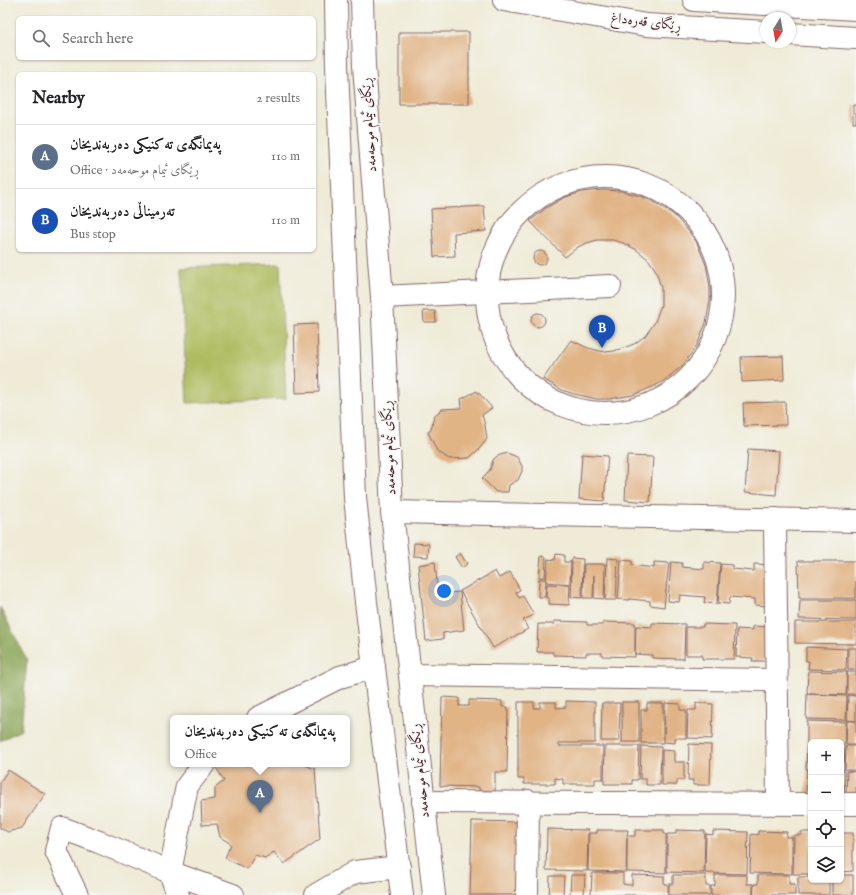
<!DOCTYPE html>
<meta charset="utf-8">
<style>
body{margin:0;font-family:"IM FELL English",Amiri,serif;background:#f6f6f6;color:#202124}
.controls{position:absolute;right:12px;bottom:12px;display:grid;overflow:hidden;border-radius:6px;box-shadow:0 1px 3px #0004}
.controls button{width:36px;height:36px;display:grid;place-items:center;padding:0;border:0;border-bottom:1px solid #e0e0e0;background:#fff;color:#202124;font:20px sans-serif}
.compass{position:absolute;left:760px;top:12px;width:36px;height:36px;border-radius:50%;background:#fff;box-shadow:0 1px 3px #0004;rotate:191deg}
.you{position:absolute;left:444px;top:591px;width:14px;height:14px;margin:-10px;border:3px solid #fff;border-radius:50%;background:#1a73e8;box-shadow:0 0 0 6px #1a73e833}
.badge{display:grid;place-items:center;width:26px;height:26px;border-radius:50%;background:#0b8043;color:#fff;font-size:13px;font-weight:700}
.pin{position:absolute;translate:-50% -33px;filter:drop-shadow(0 1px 2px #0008)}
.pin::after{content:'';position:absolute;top:21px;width:14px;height:12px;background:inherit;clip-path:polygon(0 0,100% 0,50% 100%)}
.popup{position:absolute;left:170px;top:715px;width:180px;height:52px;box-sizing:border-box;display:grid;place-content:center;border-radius:6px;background:#fff;filter:drop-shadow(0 1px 3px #0005);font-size:13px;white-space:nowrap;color:#757577}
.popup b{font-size:15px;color:#202124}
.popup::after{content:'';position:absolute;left:50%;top:100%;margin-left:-8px;border:8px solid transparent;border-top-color:#fff}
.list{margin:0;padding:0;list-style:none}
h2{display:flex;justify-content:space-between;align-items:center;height:52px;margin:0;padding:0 16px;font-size:17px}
h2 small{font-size:13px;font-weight:400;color:#757577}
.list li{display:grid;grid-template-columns:26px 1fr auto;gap:12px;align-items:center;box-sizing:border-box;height:64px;padding:0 16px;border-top:1px solid #e0e0e0}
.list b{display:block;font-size:15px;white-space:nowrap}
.list p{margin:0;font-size:13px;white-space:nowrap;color:#757577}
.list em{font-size:13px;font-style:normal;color:#757577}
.icon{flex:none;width:22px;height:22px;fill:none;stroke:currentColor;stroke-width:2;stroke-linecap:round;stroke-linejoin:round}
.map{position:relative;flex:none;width:856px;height:895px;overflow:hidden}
.search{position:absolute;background:#fff;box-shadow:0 1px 3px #0004;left:16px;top:16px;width:300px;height:44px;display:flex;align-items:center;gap:10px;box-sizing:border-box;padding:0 14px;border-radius:6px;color:#757577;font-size:15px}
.panel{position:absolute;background:#fff;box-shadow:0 1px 3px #0004;left:16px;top:72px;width:300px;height:180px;border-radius:6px}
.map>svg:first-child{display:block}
.green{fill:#aebc5e;stroke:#7c6e44}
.forest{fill:#8aa455;stroke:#6a6240}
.building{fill:#e1b486}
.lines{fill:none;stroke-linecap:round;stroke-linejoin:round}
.minor-casing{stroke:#846667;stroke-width:24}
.major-casing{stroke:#846667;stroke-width:24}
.minor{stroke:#fff;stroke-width:22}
.major{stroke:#fff;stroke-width:22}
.labels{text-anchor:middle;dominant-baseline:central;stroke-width:3;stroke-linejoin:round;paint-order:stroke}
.street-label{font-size:14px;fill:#4a1f2b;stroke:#f6f6f2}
</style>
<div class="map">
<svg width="856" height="895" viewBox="0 0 856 895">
<rect width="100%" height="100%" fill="#f6f6f2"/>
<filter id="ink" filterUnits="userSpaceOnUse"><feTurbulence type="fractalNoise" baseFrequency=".025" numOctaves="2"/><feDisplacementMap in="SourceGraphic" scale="8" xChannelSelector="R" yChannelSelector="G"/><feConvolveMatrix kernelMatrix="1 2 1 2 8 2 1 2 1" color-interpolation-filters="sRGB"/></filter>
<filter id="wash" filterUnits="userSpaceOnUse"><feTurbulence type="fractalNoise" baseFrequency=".012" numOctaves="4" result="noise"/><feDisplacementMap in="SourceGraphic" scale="16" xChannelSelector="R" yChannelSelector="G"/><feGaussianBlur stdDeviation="0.9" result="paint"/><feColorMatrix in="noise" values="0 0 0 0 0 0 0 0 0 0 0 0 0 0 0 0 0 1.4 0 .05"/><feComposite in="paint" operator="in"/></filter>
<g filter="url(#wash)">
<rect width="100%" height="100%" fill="#efebd7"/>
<!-- green -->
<path class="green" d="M280 264 286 399 187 403 181 268Z"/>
<!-- forest -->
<path class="forest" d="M0 607 27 660 21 730 0 741Z"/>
<g id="blocks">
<!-- building -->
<g class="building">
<rect x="399" y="32" width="70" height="72"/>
<rect x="853" y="105" width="3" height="18"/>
<path d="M602 190 622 191 643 197 654 202 674 215 690 233 697 243 706 265 710 288V300L706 323 697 345 683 365 665 380 655 386 633 395 609 399H597L574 394 562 390 543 379 571 340 588 348 605 352 614 351 626 347 634 344 645 336 655 322 661 305V288L656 271 649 260 637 250 623 243 613 240H597L587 243 578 247 565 257 530 221 546 208 563 198 582 192Z"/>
<path d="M484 206 486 231 454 233 455 256 434 257 431 209Z"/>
<circle cx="540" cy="258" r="7"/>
<path d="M423 311H435L436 322H424Z"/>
<circle cx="538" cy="320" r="7"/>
<path d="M317 324 319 392 296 393 294 325Z"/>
<path d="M783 356 784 380 742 382 741 357Z"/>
<path d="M477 391 492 408 482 415 485 425 487 439 479 449 469 458 449 459 437 451 428 432 431 430 434 416 442 409 462 408 461 399Z"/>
<path d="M785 402 786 425 744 426 743 403Z"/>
<path d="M748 449 779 451 776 495 745 492Z"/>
<path d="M507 453 517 457 522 466V471L518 480 509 485 508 492H496L482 478 490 470 493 460 497 456Z"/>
<path d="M582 454 608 456 604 501 579 499Z"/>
<path d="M627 456 653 457 650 502 625 500Z"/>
<path d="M414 543 429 544 428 557 413 556Z"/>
<path d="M460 553 467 564 462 568 455 557Z"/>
<path d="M556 554 564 555V562H571L570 584 546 582 548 559 555 560Z"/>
<path d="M541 556 546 557 545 577H539Z"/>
<path d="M572 558 583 559 582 598 571 597Z"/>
<path d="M607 558 618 559 616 600H605Z"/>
<path d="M621 560 632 561V565L654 568V562L669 563 664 607 650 605V601L629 599V600L618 599Z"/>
<path d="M798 561H856V598H799Z"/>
<path d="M435 562 438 594 460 592 464 630 443 633V639L426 641 418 565Z"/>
<path d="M671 562 682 563V567L704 569V562L720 563 717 604 704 603 705 597 680 595 679 602 668 601Z"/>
<path d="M584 564H605L604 599 594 598V575L593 598H583Z"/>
<path d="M721 564 732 565V569L754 571V564L771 565 768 606 755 605V599L730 597 729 604 718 603Z"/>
<path d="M495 571 499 578 510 572 520 590 516 592 519 598 523 596 534 615 523 620 528 629 493 648 460 591Z"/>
<path d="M539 579H546L545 597H538Z"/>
<path d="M547 584 570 585 569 605 549 604V598H546Z"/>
<path d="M800 600H856V620L799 619Z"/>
<path d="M554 621 587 622V625H603V622L635 623V657L602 656V653H586V656L553 655V652H537L538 624H554Z"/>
<path d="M795 622H856V644L795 643Z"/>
<path d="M652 623 685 624 684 659 652 658V655L635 654 636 626 652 627Z"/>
<path d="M703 624 735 625 734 659H702V655H686V627H703Z"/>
<path d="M753 626 769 627 768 661H752L753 658 736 657 737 629 753 630Z"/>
<path d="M806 647 847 649 846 670 808 669 809 661H806Z"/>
<rect x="848" y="648" width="8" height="22"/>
<path d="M808 671 847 672 846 695 807 694Z"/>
<rect x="847" y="672" width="9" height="22"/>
<path d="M807 694 847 696 846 720 806 719Z"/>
<path d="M848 695 856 696V721L847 720Z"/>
<path d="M442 697 459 698V706H469V700L502 701V707H508L507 772H495V791H479V787L440 786Z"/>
<path d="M566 701 595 702V743H559V746H603V779H595V784H563V779L555 778V784H524V779H518V702H534V708H540V702H556V708L566 707Z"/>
<rect x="622" y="702" width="17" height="40"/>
<path d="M602 703H620L619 741H601Z"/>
<path d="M647 703H663V743H641V710H647Z"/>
<path d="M665 703 680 704V710H686V738H675V743L664 742Z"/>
<path d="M696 703 713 704 712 739 687 738 688 710H696Z"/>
<path d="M807 721 846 722 845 744H841V742H811V743H807Z"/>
<path d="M847 721H856V745H846Z"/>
<path d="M689 744 711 745 710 785H693V780H688Z"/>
<path d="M807 745H811V769H806Z"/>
<path d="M605 746H639L638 780H632V784H604Z"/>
<path d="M641 746 661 747 660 785H646V779H640Z"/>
<path d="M841 746H845L844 770H841Z"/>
<path d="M846 746H856V770H845Z"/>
<path d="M662 750 674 751V762H684V780H677V785H662Z"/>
<path d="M217 764H244L246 766 249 764H262L265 765 266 764H303L315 769 320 839 284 864 274 852 265 858 255 855 247 869 225 858 231 844 220 837 217 824 202 825 201 801 215 799V788L224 781 215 766Z"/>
<path d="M8 770 45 794 22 828 8 832 0 828V782Z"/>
<path d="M807 770 811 771V794H806Z"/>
<path d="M841 771 845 772 844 795H841Z"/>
<path d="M847 771 856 772V794H846Z"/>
<path d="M472 821 520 822 519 895H470Z"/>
<path d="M547 829 588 830 587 871 546 870Z"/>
<path d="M597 830H628L627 836H635V830H664V834H666V873L627 872V838L626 872 588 871 589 833H597Z"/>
<path d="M676 830 705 831 704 873 667 872V834H676Z"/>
<path d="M713 831 748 832 747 874 705 873 706 834 713 835Z"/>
<path d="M758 831 787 832 786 837H792V874L750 873 751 834 758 835Z"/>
<path d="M801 832H811V874H793L794 835H801Z"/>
<path d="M841 833H853V871L841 872Z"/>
<path d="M592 873H623V884L628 885H632V875L664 876V884H668V895H591Z"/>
<path d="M571 875H585L584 895H570Z"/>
<path d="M673 875H706V886H710V895H669V884H673Z"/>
<path d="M715 875H747V884H753V895H711V886H715Z"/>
<path d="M758 875H789V884H795V895H753L754 884H758Z"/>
<path d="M841 875H853V895H832V880H841Z"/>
<path d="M550 876H564L563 895H549Z"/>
<path d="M798 877H811V880H829V895H798Z"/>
</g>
</g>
</g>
<g filter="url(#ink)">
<use href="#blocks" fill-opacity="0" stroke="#846667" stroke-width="1"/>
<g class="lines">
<!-- minor casing -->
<g class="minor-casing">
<g id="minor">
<circle cx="605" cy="295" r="118"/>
<path d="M382 297 610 286"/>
<path d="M392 512 856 521"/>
<path d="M775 519 778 803"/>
<path d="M410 675 776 680"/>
<path d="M258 718 340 677 374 667"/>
<path d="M423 802 811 804"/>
<path d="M841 804H856"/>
<path d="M77 895 56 851 62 828 99 842 170 872 233 895"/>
<path d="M178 895 170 872 187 786 204 764"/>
<path d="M316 895 355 872 399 867"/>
<path d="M527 895 528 801"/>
</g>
</g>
<!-- major casing -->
<g class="major-casing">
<g id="major">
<path d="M336 0 337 67 355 497 366 602 402 895"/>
<path d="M362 0 364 66 382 297 392 512 434 895"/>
<path d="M504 0 646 25 766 32"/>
<path d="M694 0 856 9"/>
<path d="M790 34 856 38"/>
</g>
</g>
<!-- minor -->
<use href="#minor" class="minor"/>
<!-- major -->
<use href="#major" class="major"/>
</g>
</g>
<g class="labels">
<!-- street labels -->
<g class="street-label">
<text transform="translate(646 22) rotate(7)">ڕێگای قەرەداغ</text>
<text transform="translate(369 125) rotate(-94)">ڕێگای ئیمام موحەمەد</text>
<text transform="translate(389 448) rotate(-93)">ڕێگای ئیمام موحەمەد</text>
<text transform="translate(420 771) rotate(-96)">ڕێگای ئیمام موحەمەد</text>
</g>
</g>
</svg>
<div class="controls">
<button>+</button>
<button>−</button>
<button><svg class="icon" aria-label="locate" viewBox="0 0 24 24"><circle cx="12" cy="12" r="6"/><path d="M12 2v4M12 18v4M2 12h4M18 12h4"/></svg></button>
<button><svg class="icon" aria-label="layers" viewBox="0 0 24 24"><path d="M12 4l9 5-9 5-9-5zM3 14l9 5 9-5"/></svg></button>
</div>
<svg class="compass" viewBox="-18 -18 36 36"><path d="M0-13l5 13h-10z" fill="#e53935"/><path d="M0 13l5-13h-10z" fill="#757577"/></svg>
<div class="you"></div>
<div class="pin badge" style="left:260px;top:813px;background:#5c6f8a">A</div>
<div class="popup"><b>په‌یمانگه‌ى ته‌كنیكى ده‌ربه‌ندیخان</b>Office</div>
<div class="pin badge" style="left:602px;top:348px;background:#1a4fb4">B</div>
<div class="search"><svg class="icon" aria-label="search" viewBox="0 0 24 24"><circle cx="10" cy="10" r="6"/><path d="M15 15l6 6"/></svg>Search here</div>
<section class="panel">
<h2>Nearby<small>2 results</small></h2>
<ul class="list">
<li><span class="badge" style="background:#5c6f8a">A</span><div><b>په‌یمانگه‌ى ته‌كنیكى ده‌ربه‌ندیخان</b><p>Office · ڕێگای ئیمام موحەمەد</p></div><em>110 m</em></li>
<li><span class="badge" style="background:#1a4fb4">B</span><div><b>تەرمیناڵی دەربەندیخان</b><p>Bus stop</p></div><em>110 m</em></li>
</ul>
</section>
</div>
